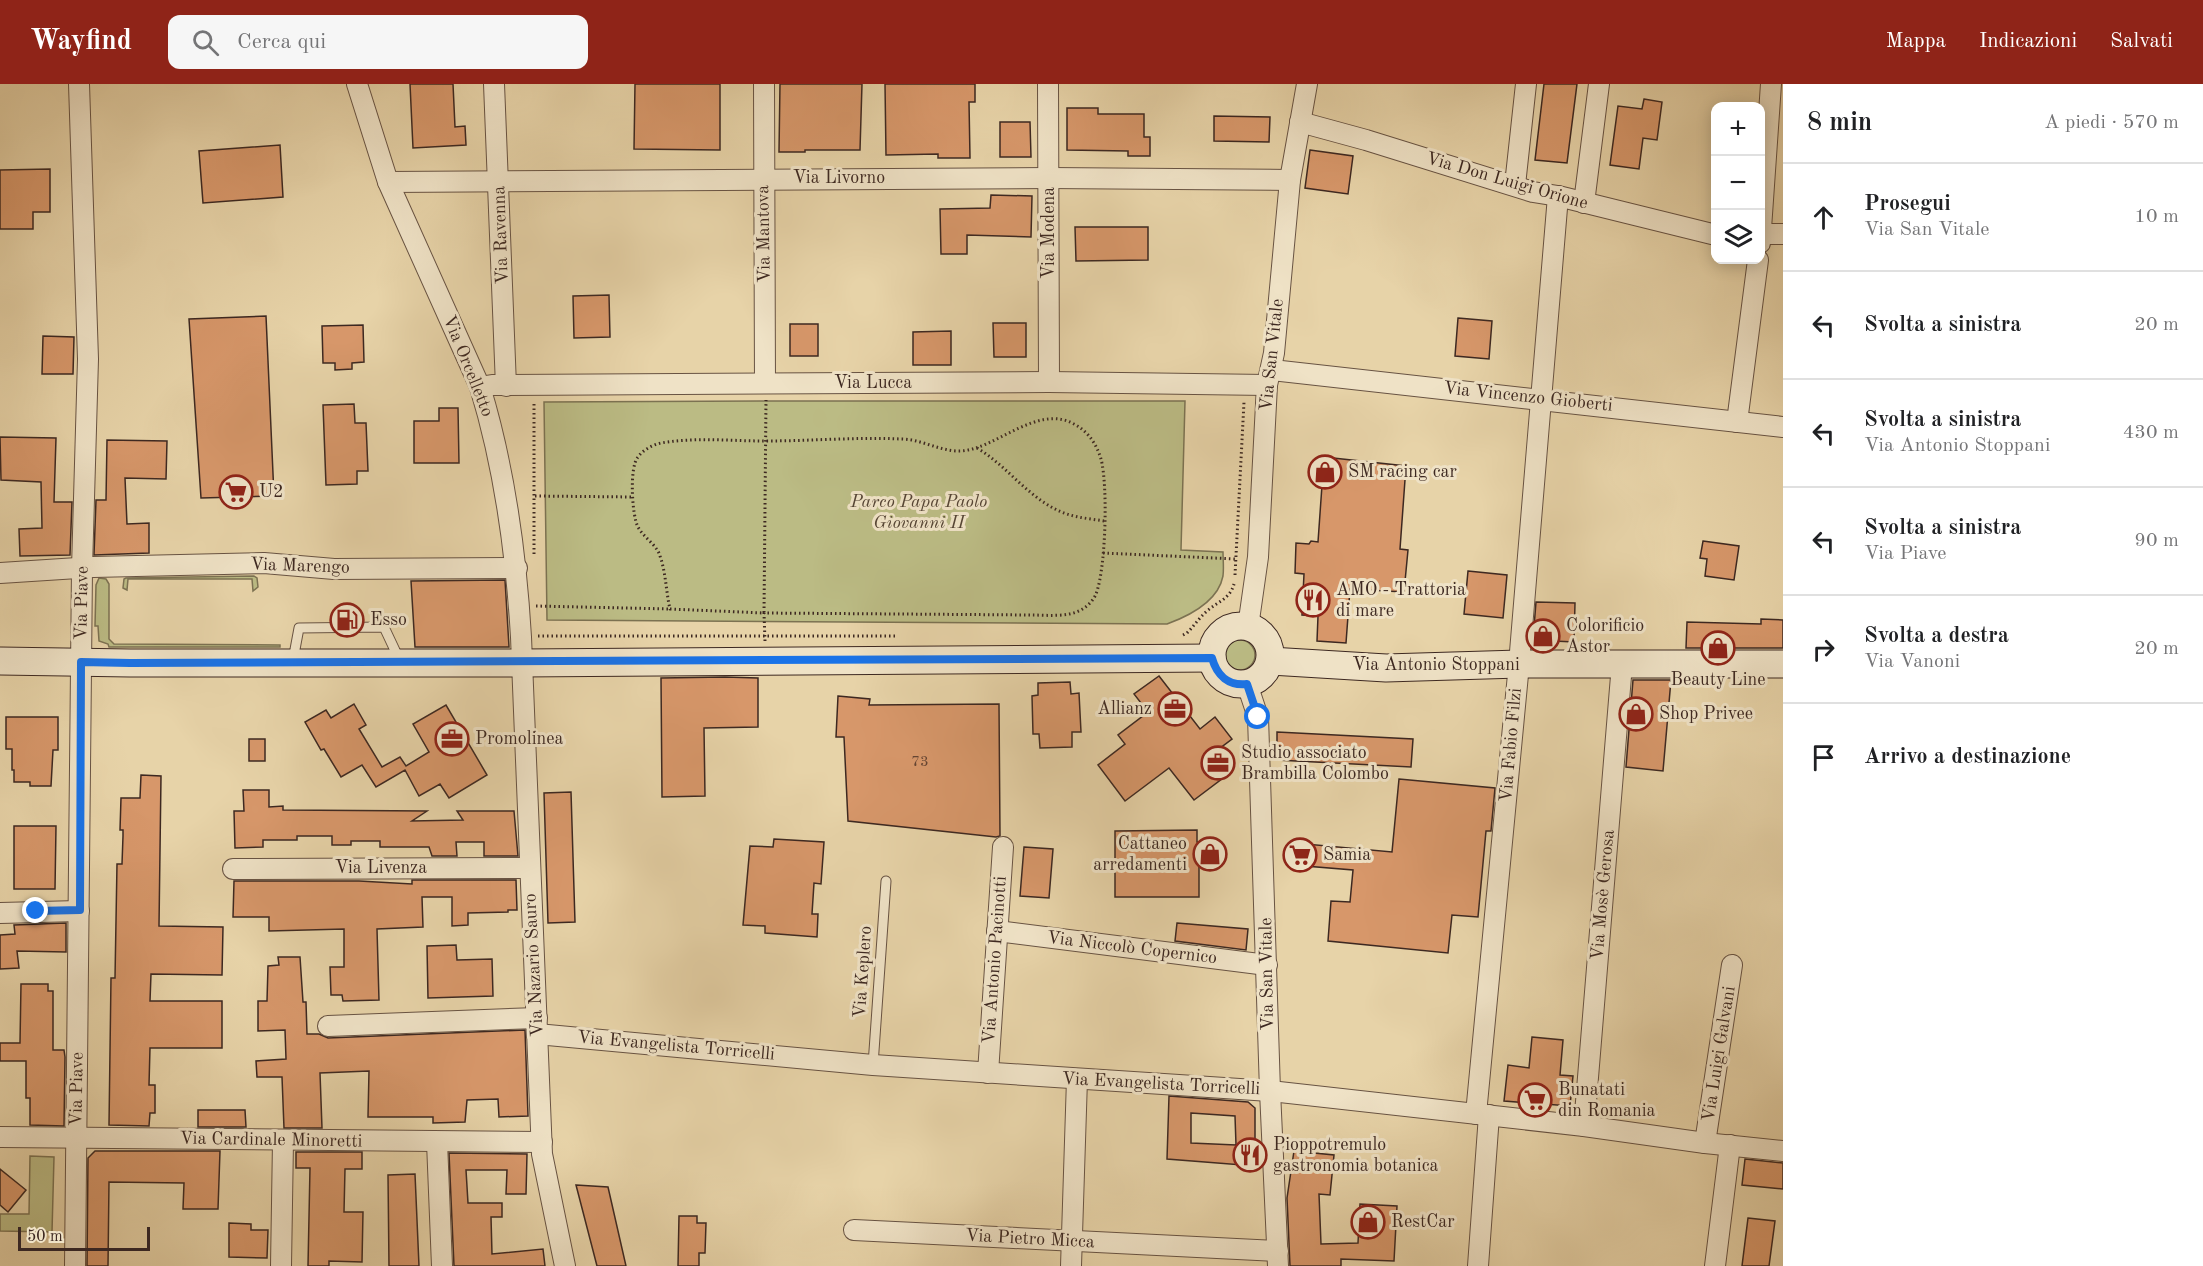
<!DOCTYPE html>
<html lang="it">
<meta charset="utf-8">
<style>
body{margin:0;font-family:"Old Standard TT",serif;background:#f6f6f6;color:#202124}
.controls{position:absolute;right:18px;top:18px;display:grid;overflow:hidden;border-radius:12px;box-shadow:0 3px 15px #0003}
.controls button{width:54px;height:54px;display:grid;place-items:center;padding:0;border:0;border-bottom:2px solid #e0e0e0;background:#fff;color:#202124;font:30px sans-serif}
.scale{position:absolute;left:18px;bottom:15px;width:132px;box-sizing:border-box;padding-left:6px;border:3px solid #3d2821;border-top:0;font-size:16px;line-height:21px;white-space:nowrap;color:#3d2821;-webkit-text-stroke:4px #efe2c6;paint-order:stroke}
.stop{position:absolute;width:18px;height:18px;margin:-14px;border:4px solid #1a73e8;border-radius:50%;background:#fff}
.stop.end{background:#1a73e8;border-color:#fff;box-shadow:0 2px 6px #0008}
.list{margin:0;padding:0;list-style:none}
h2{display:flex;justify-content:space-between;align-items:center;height:78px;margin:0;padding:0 24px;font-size:26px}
h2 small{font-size:20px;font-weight:400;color:#757577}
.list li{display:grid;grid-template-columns:39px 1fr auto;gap:18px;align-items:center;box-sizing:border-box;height:108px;padding:0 24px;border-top:2px solid #e0e0e0}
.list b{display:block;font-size:22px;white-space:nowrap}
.list p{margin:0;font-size:20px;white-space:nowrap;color:#757577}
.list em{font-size:20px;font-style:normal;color:#757577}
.icon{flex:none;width:33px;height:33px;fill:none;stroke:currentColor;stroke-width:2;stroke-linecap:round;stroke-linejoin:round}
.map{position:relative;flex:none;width:1783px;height:1182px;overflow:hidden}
header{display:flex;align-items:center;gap:36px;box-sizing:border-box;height:84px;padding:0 30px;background:#8f2418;color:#fff}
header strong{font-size:28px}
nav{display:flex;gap:33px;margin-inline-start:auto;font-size:21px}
.search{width:420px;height:54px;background:#f6f6f6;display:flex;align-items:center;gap:15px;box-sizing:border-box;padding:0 21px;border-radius:12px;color:#757577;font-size:22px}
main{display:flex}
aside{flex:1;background:#fff}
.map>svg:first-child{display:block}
.green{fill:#bbbb84;stroke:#7c7252;stroke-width:1.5}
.building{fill:#d7976a;stroke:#3d2821;stroke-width:1.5;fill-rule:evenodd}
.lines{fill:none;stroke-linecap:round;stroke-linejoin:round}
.lane-casing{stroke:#685343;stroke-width:11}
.street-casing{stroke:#685343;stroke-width:22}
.secondary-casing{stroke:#3d2821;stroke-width:29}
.path{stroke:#3d2821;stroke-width:3;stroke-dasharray:1.5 3;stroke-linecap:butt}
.lane{stroke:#efe2c6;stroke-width:9}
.street{stroke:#efe2c6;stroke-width:20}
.secondary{stroke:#efe2c6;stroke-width:27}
.route{stroke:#1a73e8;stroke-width:8}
.labels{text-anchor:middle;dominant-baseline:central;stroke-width:6;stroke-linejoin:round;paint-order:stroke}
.number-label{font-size:15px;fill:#644433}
.street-label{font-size:18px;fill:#3d2821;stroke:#efe2c6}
.poi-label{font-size:18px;fill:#3d2821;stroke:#efe2c6;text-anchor:start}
.park-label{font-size:18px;font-style:italic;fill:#564535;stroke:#efe2c6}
</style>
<header>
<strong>Wayfind</strong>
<div class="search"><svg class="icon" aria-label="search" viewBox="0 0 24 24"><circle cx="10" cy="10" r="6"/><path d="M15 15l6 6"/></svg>Cerca qui</div>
<nav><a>Mappa</a><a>Indicazioni</a><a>Salvati</a></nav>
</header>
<main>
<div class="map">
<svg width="1783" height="1182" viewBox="0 0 1783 1182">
<rect width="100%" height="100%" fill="#e7d3a8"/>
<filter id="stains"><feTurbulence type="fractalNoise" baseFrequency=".00333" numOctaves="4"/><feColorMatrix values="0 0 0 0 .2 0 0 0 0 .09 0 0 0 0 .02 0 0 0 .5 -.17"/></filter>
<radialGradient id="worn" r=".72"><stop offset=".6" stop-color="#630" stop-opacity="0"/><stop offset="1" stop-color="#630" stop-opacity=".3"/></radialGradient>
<!-- green -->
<g class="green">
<path d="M760 317H1185L1181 466 1223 468C1223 476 1224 484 1223 492 1218 518 1189 532 1167 540L547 536 544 318Z"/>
<path d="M254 492 257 494 258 503 253 507 252 495H128L127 506 123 504 124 495 126 494Z"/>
<path d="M99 494 106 495 109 500V555L114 560 280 561V563H109L108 560 99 557 98 542H95L96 501Z"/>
<circle cx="1240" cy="571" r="15"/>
<path d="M30 1072 54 1073 52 1148 0 1147V1130H29Z"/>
</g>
<!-- building -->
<g class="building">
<path d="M410 0H453L455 43 465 42 466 61 413 64Z"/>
<path d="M635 0H720V66L634 65Z"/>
<path d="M780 0H862L860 66H805V68H779Z"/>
<path d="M885 0H975V18H969L970 74H938V70L886 71Z"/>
<path d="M1544 0H1577L1567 79 1535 76Z"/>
<path d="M1644 15 1662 18 1657 56 1643 54 1639 85 1610 81 1618 22 1642 25Z"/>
<path d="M1067 24H1098V30H1144V53H1150V72H1128V67L1067 66Z"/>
<path d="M1214 32 1270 33 1269 58 1214 57Z"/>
<path d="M1000 38H1030L1031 73H1000Z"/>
<path d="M280 61 283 113 203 119 199 67Z"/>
<path d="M1310 66 1353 72 1348 110 1305 104Z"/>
<path d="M50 85V128H33V145H0V86Z"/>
<path d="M991 111 1032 112 1031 153 967 151V170H941L940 125 990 124Z"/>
<path d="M1075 143H1148V176L1076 177Z"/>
<path d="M609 211 610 253 574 254 573 212Z"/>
<path d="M266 232 274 412 201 414 189 235Z"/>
<path d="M1458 234 1492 237 1489 275 1455 272Z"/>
<path d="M993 239H1026V273H994Z"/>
<rect x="790" y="240" width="28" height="32"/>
<path d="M363 241 364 278 352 279V285L335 286V279H323L322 242Z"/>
<path d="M951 247V281H913V248Z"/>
<path d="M43 252 74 253 73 290H42Z"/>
<path d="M354 320 355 339H366L368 387H357V400L326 401 323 321Z"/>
<path d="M439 324H458L459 379H414V337H439Z"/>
<path d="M0 353 56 354 54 418H72L70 471 20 472 19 445 42 444 41 398 1 396Z"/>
<path d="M107 356 167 357 166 395 125 394 127 440 149 439V469L94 471 96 416H106Z"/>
<path d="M1324 373 1406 382 1400 465 1408 466 1404 508 1350 505 1346 559 1317 557 1318 532 1302 531 1304 490 1295 489 1296 459 1309 460 1311 457 1318 458Z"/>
<path d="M1703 457 1739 462 1734 496 1705 492 1707 475 1700 474Z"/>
<path d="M1468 487 1507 491 1503 534 1464 530Z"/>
<path d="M505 496 509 563H415L411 497Z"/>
<path d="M1536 518 1575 519 1574 558 1533 556Z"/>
<path d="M1761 535 1783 536V564H1686L1687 538 1761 540Z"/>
<path d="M1159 592 1200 645 1215 633 1232 655 1215 668 1231 688 1194 716 1169 684 1125 717 1098 681 1125 660 1118 651 1148 628 1134 610Z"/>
<path d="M725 593 758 594V643L704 644 705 712 662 713 661 594Z"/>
<path d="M1633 596H1671L1663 687 1626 683Z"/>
<path d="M1070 598 1071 610 1079 609 1081 648H1072V663L1040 664 1039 650H1033L1032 612 1038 611V599Z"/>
<path d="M838 612 870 615 869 621 999 620 1000 752 996 753 848 737 844 653H836Z"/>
<path d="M354 620 366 641 359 645 382 683 400 673 406 682 429 668 413 640 446 621 487 691 449 714 440 700 419 712 405 686 376 703 362 681 341 693 324 665 321 666 305 638 326 626 331 634Z"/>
<path d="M6 633H58V666H53L51 702H30V698H14V686H12V665H6Z"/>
<path d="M1277 648 1413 655 1411 683 1277 676Z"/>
<rect x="249" y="655" width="16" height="22"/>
<path d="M141 691 161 692 159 842 223 843 222 891 151 890 150 917H222V964H150L149 1001H155V1029H150L149 1042 109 1041 111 894H115L117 780H122L123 752V746H120L121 714H140Z"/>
<path d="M1399 695 1495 704 1491 747H1486L1478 833 1452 831 1448 869 1328 857 1331 817 1350 818 1353 786 1293 781 1295 759 1392 768Z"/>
<path d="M243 706H269V723L283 722V726L427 727 412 737 463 736 457 727H514L518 772H484V758H456L457 772H432L429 763H380V757H351V761H332V752H297V756H263V763L235 764 234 727H244Z"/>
<path d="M571 708 575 838 548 839 544 709Z"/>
<path d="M14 742H56L55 805H14Z"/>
<path d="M1197 746V758H1214V783H1199V813H1115V747Z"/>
<path d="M774 755 824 758 821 800 814 799 812 830H818L817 853 765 849V842L743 841 750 762 773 763Z"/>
<path d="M1024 763 1053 765 1049 814 1020 812Z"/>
<path d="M412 796H516L517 826H508V828L468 829V841L452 842V813H422L423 843 377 845 379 916 343 917 342 911H331L330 883H344V845L269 847V833H233L234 797H359L412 800Z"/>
<path d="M66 839V868L17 867 19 884 0 885V851L15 850 14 841Z"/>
<path d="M1177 839 1248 845 1246 866 1175 857Z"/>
<path d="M456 861 457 876 492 875 493 912 428 914 427 862Z"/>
<path d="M278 873H300L303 918H306L307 950H319L328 954 525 946 528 1032 499 1033 498 1015 467 1016 465 1038 433 1039V1033H368L369 987 320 989 322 1044H284L282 993H257L256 977 286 975 285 946 258 947V917H267L268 882 279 881Z"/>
<path d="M21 900H48V907H53V966H64L65 973 64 1042 30 1041V1014H26V977H0V959H20Z"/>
<path d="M1532 953 1563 956 1560 991 1573 992 1570 1022 1504 1017 1508 981 1529 984Z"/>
<path d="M1169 1012 1248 1018 1255 1024V1082L1167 1075ZM1191 1029 1235 1032 1236 1061 1191 1059Z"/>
<path d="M198 1026H245L246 1043H198Z"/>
<path d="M95 1067H220L218 1125H183L184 1099 109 1098 108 1182H87L88 1074Z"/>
<path d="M1294 1067 1334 1071 1330 1111 1319 1110 1321 1160 1358 1159 1360 1120 1397 1122 1394 1177 1341 1175V1182H1290L1287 1114Z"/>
<path d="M296 1068H362V1085H345L344 1128H363L362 1178 329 1177V1182H308L310 1084H296Z"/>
<path d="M449 1069 527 1070 526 1110H506L507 1086H466L468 1119H502V1133H491L492 1170 543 1165 545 1182H454Z"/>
<path d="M1745 1075 1783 1079V1105L1742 1101Z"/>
<path d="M0 1085 26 1106 8 1128 0 1121Z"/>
<path d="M415 1090 419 1182H389L388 1091Z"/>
<path d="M576 1101 608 1103 626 1182H597Z"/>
<path d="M679 1132H697V1139H706L705 1169H699V1182H678Z"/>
<path d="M1748 1134 1775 1137 1769 1182H1742Z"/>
<path d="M229 1139 251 1140V1146H268L267 1174 229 1173Z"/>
</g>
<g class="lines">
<!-- lane casing -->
<g class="lane-casing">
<g id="lane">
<path d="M293 576 299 544 384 543 400 577"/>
<path d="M873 981 886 797"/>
</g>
</g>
<!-- street casing -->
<g class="street-casing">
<g id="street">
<path d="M357 0 388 98 480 303C505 385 516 468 521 553L542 1070 565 1182"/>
<path d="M494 0 506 302"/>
<path d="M764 0 765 299"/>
<path d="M1048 0 1049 298"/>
<path d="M1300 38 1366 56 1533 108 1558 112 1716 151"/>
<path d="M388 98 1049 94 1290 96"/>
<path d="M1515 101 1526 0"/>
<path d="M1584 119 1599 0"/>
<path d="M1760 150H1783"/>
<path d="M1760 159 1771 0"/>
<path d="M1272 286 1783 343"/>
<path d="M480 303 492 301 1049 298 1267 301"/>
<path d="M1737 338 1758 176"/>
<path d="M0 489 93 483 264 479 334 485 517 484"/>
<path d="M1248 543 1258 473 1267 301 1274 269 1290 96 1307 0"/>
<path d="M1247 600 1258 633 1270 1007 1278 1182"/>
<path d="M233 785 530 784"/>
<path d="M0 829 79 827"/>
<path d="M997 847 1267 881"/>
<path d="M328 942 537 934"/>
<path d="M537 950 873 981 1270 1007 1584 1042 1705 1059 1783 1067"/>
<path d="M988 989 1003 763"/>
<path d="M1476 1030 1519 580 1558 112"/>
<path d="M1584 1042 1622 580"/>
<path d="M0 1053 542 1058"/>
<path d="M437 1058 442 1182"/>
<path d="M1705 1059 1732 881"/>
<path d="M854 1146 1278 1167"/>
<path d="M75 1182 82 484 88 275 79 0"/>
<path d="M281 1182 283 1057"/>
<path d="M1071 1182 1077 995"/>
<path d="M1478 1182 1489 1031"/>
<path d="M1715 1182 1730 1061"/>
</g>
</g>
<!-- secondary casing -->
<g class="secondary-casing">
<g id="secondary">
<circle cx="1241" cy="571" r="29"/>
<path d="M0 577 130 579H521L1212 574"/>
<path d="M1270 577 1386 584 1519 580H1783"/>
</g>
</g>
<!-- path -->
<g class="path">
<path d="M977 364C1009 383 1031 418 1067 430 1079 434 1092 435 1104 437"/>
<path d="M535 412 633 413"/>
<path d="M1103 469 1236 475"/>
<path d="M534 470V317"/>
<path d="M1235 491 1244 318"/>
<path d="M536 522 670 525"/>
<path d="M1183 551 1187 549C1194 542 1199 534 1207 527 1217 518 1230 515 1234 500"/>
<path d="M538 552H897"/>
<path d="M765 557 764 529 1031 531C1048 531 1070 534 1084 524 1089 521 1094 515 1096 510 1106 484 1108 401 1101 375 1097 361 1088 347 1074 340 1037 319 994 367 959 367 939 367 921 355 901 355 856 353 810 357 765 357 731 357 695 353 661 359 652 361 643 366 638 373 629 383 632 432 638 443 644 454 657 461 660 472 666 489 666 508 670 525L764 529 766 316"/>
</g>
<!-- lane -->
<use href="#lane" class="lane"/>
<!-- street -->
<use href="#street" class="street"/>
<!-- secondary -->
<use href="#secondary" class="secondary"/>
</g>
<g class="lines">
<!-- route -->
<path class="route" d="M36 827 80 826 81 578 130 579 1212 574C1217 592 1229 602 1247 600L1258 633"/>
</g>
<!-- icons -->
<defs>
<g id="shop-ring" transform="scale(1.725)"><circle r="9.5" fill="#efe2c6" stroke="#8f2418" stroke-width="1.5"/><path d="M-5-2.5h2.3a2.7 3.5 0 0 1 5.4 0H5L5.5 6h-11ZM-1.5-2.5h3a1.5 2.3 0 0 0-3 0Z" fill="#8f2418"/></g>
<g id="supermarket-ring" transform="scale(1.725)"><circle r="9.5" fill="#efe2c6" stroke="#8f2418" stroke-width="1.5"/><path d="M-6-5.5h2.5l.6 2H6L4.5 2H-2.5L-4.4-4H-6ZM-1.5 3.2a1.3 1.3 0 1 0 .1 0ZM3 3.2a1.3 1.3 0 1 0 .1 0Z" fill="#8f2418"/></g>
<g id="restaurant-ring" transform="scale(1.725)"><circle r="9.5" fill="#efe2c6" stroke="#8f2418" stroke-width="1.5"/><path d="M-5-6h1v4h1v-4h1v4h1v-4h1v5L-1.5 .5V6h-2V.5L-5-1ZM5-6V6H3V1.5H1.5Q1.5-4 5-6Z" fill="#8f2418"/></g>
<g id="fuel-ring" transform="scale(1.725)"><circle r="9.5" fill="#efe2c6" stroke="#8f2418" stroke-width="1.5"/><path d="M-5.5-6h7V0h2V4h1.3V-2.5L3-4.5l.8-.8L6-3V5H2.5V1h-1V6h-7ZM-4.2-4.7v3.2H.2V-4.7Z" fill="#8f2418"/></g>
<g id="office-ring" transform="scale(1.725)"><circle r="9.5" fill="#efe2c6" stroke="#8f2418" stroke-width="1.5"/><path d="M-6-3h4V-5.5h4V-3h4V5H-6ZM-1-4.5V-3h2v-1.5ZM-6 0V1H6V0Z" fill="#8f2418"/></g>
</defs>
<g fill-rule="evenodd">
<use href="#shop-ring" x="1325" y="388"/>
<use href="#supermarket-ring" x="236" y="408"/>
<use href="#restaurant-ring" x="1313" y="516"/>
<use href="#fuel-ring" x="347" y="536"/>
<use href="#shop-ring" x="1543" y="552"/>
<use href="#shop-ring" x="1718" y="564"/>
<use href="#office-ring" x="1175" y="625"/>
<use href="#shop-ring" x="1636" y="630"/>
<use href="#office-ring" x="452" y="655"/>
<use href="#office-ring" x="1218" y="679"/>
<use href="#shop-ring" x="1210" y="770"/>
<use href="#supermarket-ring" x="1300" y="771"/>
<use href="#supermarket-ring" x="1535" y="1016"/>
<use href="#restaurant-ring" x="1250" y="1071"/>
<use href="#shop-ring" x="1368" y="1138"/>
</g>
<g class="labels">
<!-- number labels -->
<g class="number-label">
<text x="920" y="678">73</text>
</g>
<!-- street labels -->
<g class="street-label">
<text x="839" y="94">Via Livorno</text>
<text transform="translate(1507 97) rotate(16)">Via Don Luigi Orione</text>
<text transform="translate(1049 149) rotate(-90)">Via Modena</text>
<text transform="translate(764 150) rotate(-91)">Via Mantova</text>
<text transform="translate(501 151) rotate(-92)">Via Ravenna</text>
<text transform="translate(1272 271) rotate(-84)">Via San Vitale</text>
<text transform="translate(468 282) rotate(68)">Via Orcelletto</text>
<text x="873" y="299">Via Lucca</text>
<text transform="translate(1528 313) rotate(6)">Via Vincenzo Gioberti</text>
<text transform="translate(300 482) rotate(2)">Via Marengo</text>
<text transform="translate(82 519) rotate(-89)">Via Piave</text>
<text x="1436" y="581">Via Antonio Stoppani</text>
<text transform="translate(1511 661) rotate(-85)">Via Fabio Filzi</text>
<text x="381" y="784">Via Livenza</text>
<text transform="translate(1603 811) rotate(-85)">Via Mosè Gerosa</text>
<text transform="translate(1132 864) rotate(7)">Via Niccolò Copernico</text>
<text transform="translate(995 876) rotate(-86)">Via Antonio Pacinotti</text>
<text transform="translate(534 881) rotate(-93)">Via Nazario Sauro</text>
<text transform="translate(863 888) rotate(-86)">Via Keplero</text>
<text transform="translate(1267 890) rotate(-91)">Via San Vitale</text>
<text transform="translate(676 962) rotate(5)">Via Evangelista Torricelli</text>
<text transform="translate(1719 970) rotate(-81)">Via Luigi Galvani</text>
<text transform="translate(1161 1000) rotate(3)">Via Evangelista Torricelli</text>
<text transform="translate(77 1005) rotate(-89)">Via Piave</text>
<text transform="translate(271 1056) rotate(1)">Via Cardinale Minoretti</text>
<text transform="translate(1030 1155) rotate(3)">Via Pietro Micca</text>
</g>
<!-- poi labels -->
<g class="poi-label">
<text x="1348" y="388">SM racing car</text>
<text x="259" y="408">U2</text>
<text x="1336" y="506">AMO - Trattoria<tspan x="1336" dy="21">di mare</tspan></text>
<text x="370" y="536">Esso</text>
<text x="1566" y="542">Colorificio<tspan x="1566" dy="21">Astor</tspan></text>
<text x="1718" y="596" text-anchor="middle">Beauty Line</text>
<text x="1152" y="625" text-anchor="end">Allianz</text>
<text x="1659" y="630">Shop Privee</text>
<text x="475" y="655">Promolinea</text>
<text x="1241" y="669">Studio associato<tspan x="1241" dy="21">Brambilla Colombo</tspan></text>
<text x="1187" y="760" text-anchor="end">Cattaneo<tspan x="1187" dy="21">arredamenti</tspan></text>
<text x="1323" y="771">Samia</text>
<text x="1558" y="1006">Bunatati<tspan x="1558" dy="21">din Romania</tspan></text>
<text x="1273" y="1061">Pioppotremulo<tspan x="1273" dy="21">gastronomia botanica</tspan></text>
<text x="1391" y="1138">RestCar</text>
</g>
<!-- park labels -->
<g class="park-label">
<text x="919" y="418">Parco Papa Paolo<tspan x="919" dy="21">Giovanni II</tspan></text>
</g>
</g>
<rect width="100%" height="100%" filter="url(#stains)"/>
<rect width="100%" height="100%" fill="url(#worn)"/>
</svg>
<div class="controls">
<button>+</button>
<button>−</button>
<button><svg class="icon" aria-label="layers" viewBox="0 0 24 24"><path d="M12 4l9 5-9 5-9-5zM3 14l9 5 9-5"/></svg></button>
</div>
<div class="scale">50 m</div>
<div class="stop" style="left:1258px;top:633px"></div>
<div class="stop end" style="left:36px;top:827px"></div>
</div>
<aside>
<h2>8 min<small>A piedi · 570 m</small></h2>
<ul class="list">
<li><svg class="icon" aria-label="ahead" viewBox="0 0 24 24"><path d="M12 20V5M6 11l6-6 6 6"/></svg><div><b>Prosegui</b><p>Via San Vitale</p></div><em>10 m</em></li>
<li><svg class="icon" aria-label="left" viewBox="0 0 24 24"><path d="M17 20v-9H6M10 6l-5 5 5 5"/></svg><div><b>Svolta a sinistra</b></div><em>20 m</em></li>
<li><svg class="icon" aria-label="left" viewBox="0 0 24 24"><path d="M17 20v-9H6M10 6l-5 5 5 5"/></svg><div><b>Svolta a sinistra</b><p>Via Antonio Stoppani</p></div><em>430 m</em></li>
<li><svg class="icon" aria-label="left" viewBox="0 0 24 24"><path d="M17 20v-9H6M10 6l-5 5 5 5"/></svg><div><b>Svolta a sinistra</b><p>Via Piave</p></div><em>90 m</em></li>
<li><svg class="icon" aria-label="right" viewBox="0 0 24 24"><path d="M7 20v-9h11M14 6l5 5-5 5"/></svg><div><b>Svolta a destra</b><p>Via Vanoni</p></div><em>20 m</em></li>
<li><svg class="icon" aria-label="arrive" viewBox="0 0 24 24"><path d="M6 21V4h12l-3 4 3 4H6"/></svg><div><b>Arrivo a destinazione</b></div></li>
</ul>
</aside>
</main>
